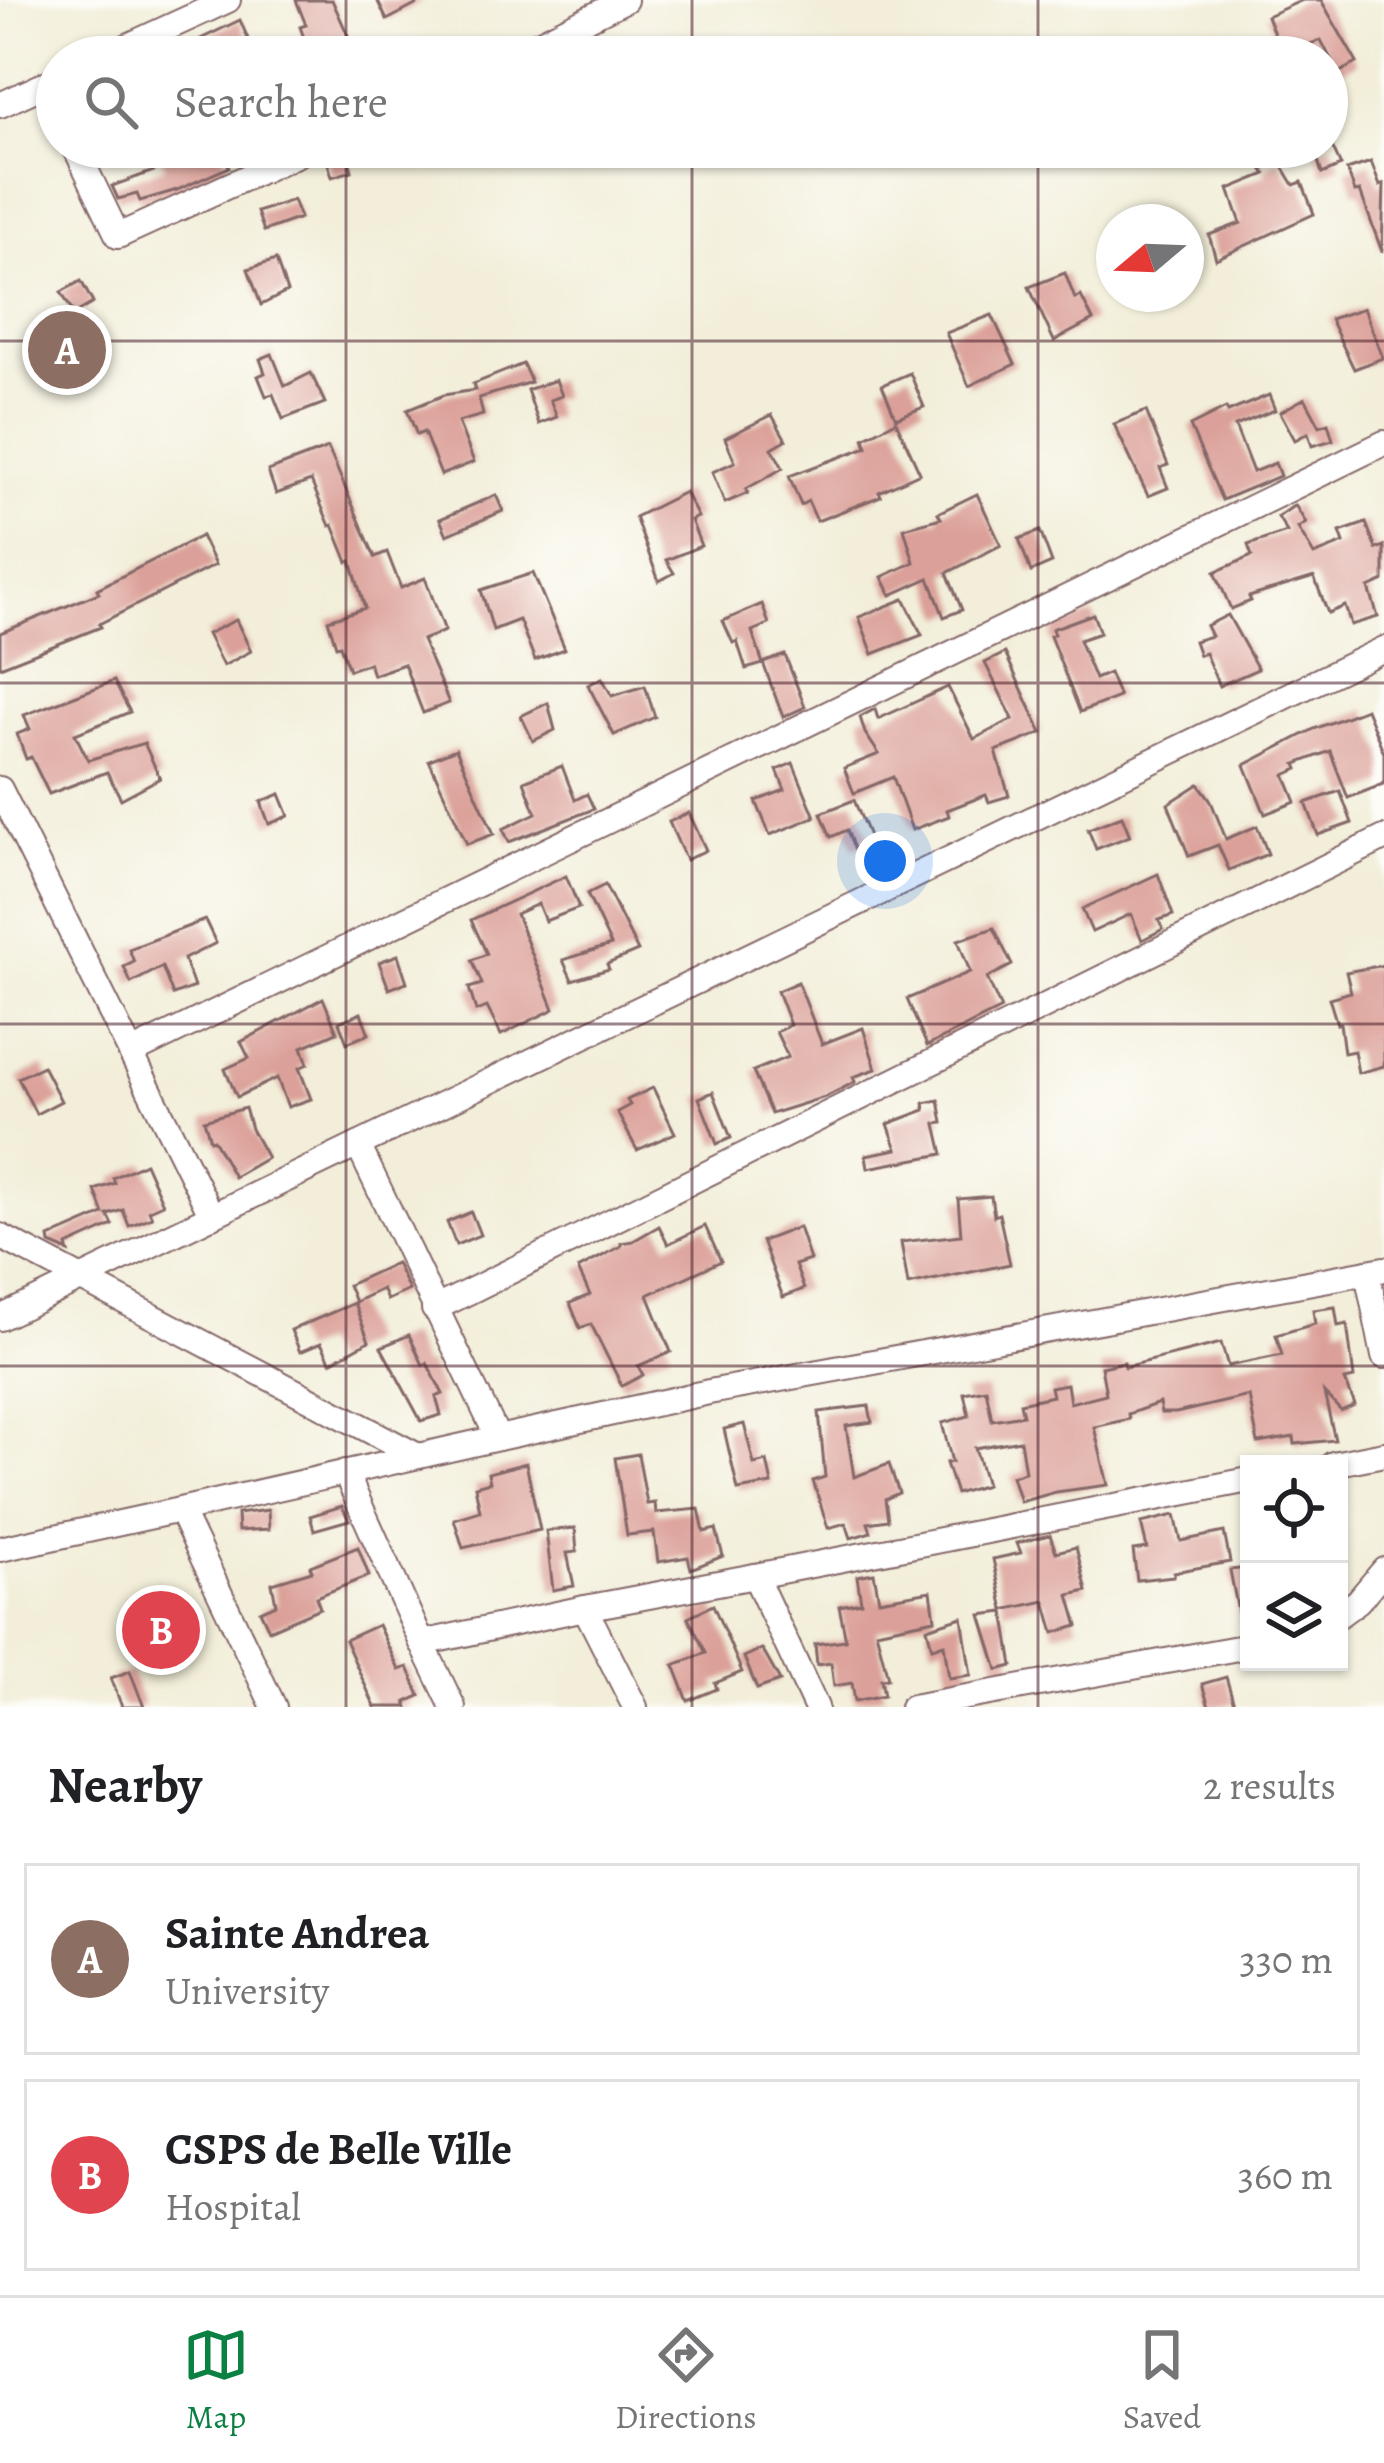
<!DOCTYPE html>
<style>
body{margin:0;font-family:Alegreya,serif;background:#f6f6f6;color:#202124}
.controls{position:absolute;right:36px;bottom:36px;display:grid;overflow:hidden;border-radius:0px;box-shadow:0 3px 9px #0004}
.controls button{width:108px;height:108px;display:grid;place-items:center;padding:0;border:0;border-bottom:3px solid #e0e0e0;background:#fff;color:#202124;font:60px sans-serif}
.compass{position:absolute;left:1096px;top:204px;width:108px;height:108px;border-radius:50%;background:#fff;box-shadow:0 3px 9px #0004;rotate:251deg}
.you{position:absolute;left:885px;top:861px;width:42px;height:42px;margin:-30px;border:9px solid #fff;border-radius:50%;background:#1a73e8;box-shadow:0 0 0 18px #1a73e833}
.badge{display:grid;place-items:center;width:78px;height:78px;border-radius:50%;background:#0b8043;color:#fff;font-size:39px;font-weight:700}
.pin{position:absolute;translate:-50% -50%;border:6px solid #fff;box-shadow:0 3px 12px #0006}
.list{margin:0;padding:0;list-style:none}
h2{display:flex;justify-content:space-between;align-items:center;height:156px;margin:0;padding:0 48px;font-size:51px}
h2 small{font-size:39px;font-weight:400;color:#757577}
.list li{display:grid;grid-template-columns:78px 1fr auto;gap:36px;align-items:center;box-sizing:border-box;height:192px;margin:0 24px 24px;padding:0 24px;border:3px solid #e0e0e0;border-radius:0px}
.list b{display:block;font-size:45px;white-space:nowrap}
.list p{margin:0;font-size:39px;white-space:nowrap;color:#757577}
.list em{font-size:39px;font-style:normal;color:#757577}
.icon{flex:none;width:66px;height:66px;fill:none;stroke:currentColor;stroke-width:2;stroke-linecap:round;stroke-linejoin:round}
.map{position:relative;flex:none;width:1384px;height:1707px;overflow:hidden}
.search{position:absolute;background:#fff;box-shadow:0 3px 9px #0004;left:36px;right:36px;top:36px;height:132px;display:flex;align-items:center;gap:30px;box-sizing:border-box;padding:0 42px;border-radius:66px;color:#757577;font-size:45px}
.sheet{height:588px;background:#fff}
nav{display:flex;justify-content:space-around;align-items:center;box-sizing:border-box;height:168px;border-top:3px solid #e0e0e0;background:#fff;font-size:33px;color:#757577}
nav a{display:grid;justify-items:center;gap:6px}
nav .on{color:#0b8043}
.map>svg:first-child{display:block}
.building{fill:#dba099}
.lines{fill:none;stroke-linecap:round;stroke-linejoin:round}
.minor-casing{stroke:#856768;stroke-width:28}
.minor{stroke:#fff;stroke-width:24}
.grid{fill:none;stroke:#4a1f2b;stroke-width:3;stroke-opacity:0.55}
</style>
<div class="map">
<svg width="1384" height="1707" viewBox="0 0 1384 1707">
<rect width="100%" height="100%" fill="#fdfcf7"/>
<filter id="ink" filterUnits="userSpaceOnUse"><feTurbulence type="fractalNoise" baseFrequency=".00833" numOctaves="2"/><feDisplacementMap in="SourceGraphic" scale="24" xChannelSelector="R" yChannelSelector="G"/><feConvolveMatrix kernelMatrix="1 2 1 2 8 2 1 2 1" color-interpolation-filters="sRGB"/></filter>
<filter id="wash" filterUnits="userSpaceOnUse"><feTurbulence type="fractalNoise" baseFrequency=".004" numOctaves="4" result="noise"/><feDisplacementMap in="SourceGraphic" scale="48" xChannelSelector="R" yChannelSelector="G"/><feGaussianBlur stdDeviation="2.7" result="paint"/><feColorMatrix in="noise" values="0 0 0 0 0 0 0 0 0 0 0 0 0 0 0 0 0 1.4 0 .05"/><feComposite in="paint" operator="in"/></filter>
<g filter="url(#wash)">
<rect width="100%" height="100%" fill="#f2eed9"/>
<g id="blocks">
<!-- building -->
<g class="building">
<path d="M296 0H332L350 40 311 56 300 27 306 25Z"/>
<path d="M377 0H425L387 20Z"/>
<path d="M1303 0H1321L1357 63 1338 73 1321 40 1282 54 1267 16Z"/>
<path d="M240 20 251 46 224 57H163Z"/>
<path d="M1331 144 1341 166 1322 174 1315 151Z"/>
<path d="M154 147H221L229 167 177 190 140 201 137 194 118 199 112 186 165 167Z"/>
<path d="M346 149 352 171 332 177 326 157Z"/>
<path d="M1279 160 1294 185 1302 182 1314 214 1216 259 1209 235 1241 223 1229 189 1266 174 1263 170Z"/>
<path d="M1371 162 1380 186 1384 184 1382 252 1360 191 1355 192 1347 170Z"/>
<path d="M293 200 300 218 264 231 257 212Z"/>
<path d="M276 260 287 292 261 305 248 269Z"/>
<path d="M1065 273 1075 299 1081 296 1093 320 1054 341 1029 287Z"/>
<path d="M81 281 93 303 74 314 61 292Z"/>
<path d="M1364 308 1383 358 1354 369 1330 319Z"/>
<path d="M992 315 1015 364 969 386 946 333Z"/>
<path d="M272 354 285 386 311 373 325 403 283 419 273 394 266 396 258 376 265 373 260 359Z"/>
<path d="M523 364 531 382 479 398 483 415 458 422 474 462 441 475 424 432 417 435 407 410 444 395 475 390 473 384Z"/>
<path d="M910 373 924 407 896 418 882 385Z"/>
<path d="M556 380 562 396 550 400 557 417 539 424 527 390Z"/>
<path d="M1269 395 1275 410 1235 426 1253 472 1275 463 1280 476 1222 500 1190 426 1226 408 1228 412Z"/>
<path d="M1305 398 1320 426 1328 423 1333 440 1312 446 1308 433 1295 440 1280 412Z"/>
<path d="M1146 411 1168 465 1160 468 1168 488 1148 496 1114 424Z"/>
<path d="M772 415 786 440 772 448 783 468 746 489 748 493 725 503 712 472 735 462 725 438Z"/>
<path d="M896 421 920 473 879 492 881 496 817 521 808 501 801 505 789 476 867 447 864 438Z"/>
<path d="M328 448 375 557 387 552 401 588 425 578 445 631 422 640 449 703 423 713 404 664 373 675 369 663 349 670 340 645 336 646 328 620 365 608 351 561 348 562 333 525 330 526 311 481 276 494 268 471Z"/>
<path d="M685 492 698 517 691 520 701 546 666 560 674 573 659 581 635 517Z"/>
<path d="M977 494 1001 545 947 573 962 610 944 617 929 578 891 595 882 577 914 562 904 528 941 518 938 513Z"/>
<path d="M496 495 503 511 447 535 440 519Z"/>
<path d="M1295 505 1306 523 1298 528 1314 555 1344 543 1340 532 1366 523 1376 549 1384 546V581L1369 588 1378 617 1351 625 1345 606 1328 613 1314 577 1249 597 1251 601 1231 609 1215 572 1252 556 1248 545 1287 532 1278 517Z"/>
<path d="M1040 531 1052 563 1031 572 1019 539Z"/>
<path d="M201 536 215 565 99 624 101 627 0 667V633L99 593 97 589Z"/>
<path d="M533 573 565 649 535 660 519 620 493 630 481 590Z"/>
<path d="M904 599 922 635 873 654 859 617Z"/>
<path d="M762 604 769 624 752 631 763 664 746 669 737 641 733 643 723 621Z"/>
<path d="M1093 614 1100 633 1079 640 1095 679 1109 673 1119 697 1080 712 1050 636 1054 634 1052 629Z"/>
<path d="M1228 615 1258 669 1219 686 1205 653 1199 655 1194 641 1211 636 1206 626Z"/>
<path d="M236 620 251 651 223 666 207 634Z"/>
<path d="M1005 653 1042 733 996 751 1009 796 989 802 986 795 947 810 949 816 912 830 893 777 854 793 844 768 879 754 865 733 860 717 875 709 878 719 948 687 974 739 1013 719 985 663Z"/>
<path d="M785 655 805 707 783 717 763 663Z"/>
<path d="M602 678 612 696 645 686 655 717 614 735 588 685Z"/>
<path d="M114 681 130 712 75 734 88 760 144 743 160 778 121 799 107 772 49 794 31 757 26 759 17 734 30 729 24 715Z"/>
<path d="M548 703 555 730 533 741 521 716Z"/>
<path d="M1366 709 1384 753V784L1348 798 1330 751 1296 764 1298 769 1285 775 1296 802 1265 814 1245 765 1314 729Z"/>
<path d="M456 749 494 834 467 844 429 760Z"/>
<path d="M793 763 815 817 770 835 756 801 785 790 777 770Z"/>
<path d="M562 766 575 800 587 794 594 809 509 842 503 829 536 813 524 781Z"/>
<path d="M1199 784 1210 799 1226 839 1257 826 1268 854 1229 870 1218 845 1189 856 1168 804Z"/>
<path d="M1340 791 1352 823 1318 835 1306 803Z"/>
<path d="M280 794 289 816 269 824 261 802Z"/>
<path d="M854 800 871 841 854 849 847 830 831 837 821 813Z"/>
<path d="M689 813 706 850 686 860 669 822Z"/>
<path d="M1122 816 1130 836 1096 849 1088 829Z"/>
<path d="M1158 874 1173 915 1159 920 1163 929 1142 940 1131 914 1092 932 1082 909Z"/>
<path d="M566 876 579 908 545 921 538 904 516 914 554 1009 501 1035 487 1007 476 1011 469 988 482 984 472 960 487 954 471 920Z"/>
<path d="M605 885 638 951 607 964 609 969 572 980 563 960 611 945 587 894Z"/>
<path d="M205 920 216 943 184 959 194 987 173 995 162 967 131 983 124 967 134 962 129 949Z"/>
<path d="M994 928 1012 965 987 978 1001 1009 927 1046 907 999 970 972 958 940Z"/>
<path d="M398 955 407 982 389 989 379 962Z"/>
<path d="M1384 965V1066L1358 1073 1354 1051 1344 1053 1340 1023 1337 1024 1329 998 1351 992 1346 972Z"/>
<path d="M798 982 822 1044 863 1028 876 1069 853 1077 855 1082 825 1097 771 1114 753 1071 788 1057 776 1032 790 1025 777 991Z"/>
<path d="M323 998 337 1032 302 1047 308 1064 299 1068 311 1099 288 1107 277 1078 237 1097 225 1069 249 1058 241 1042Z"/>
<path d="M361 1013 369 1034 347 1043 339 1022Z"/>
<path d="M43 1066 61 1101 36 1114 18 1078Z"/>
<path d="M653 1088 675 1133 637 1150 617 1112 630 1105 627 1100Z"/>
<path d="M713 1092 731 1138 717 1144 699 1098Z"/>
<path d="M939 1100 943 1123 936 1124 943 1154 868 1168 866 1155 897 1149 888 1124 925 1110 924 1103Z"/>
<path d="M245 1108 251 1129 267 1158 234 1177 213 1139 210 1140 204 1120Z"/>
<path d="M145 1163 163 1204 149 1210 152 1217 129 1226 123 1210 108 1215 113 1225 67 1246 69 1252 50 1244 49 1238 104 1214 95 1190 115 1183 113 1178Z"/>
<path d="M991 1196 994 1216 999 1214 1010 1264 908 1285 901 1242 961 1235 958 1199Z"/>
<path d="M471 1212 480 1235 456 1245 447 1222Z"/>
<path d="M659 1226 668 1244 705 1226 721 1261 648 1295 671 1352 638 1366 643 1375 622 1386 591 1324 580 1328 570 1303 590 1295 578 1269 621 1246V1243L633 1241Z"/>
<path d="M799 1227 810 1260 795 1265 804 1289 783 1297 762 1241Z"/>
<path d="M396 1263 409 1290 387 1300 382 1289 355 1302 348 1285Z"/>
<path d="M354 1303 369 1341 331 1362 321 1343 300 1352 291 1330Z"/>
<path d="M1335 1307 1338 1326 1347 1324 1354 1378 1345 1380 1355 1405 1341 1411 1324 1393 1335 1440 1295 1444 1294 1437 1258 1443 1249 1396 1176 1413H1161L1159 1403 1128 1414 1129 1419 1094 1427 1108 1485 1056 1492 1020 1502 1012 1476 1025 1472 1020 1440 975 1448 986 1485 956 1494 946 1463 952 1462 942 1423 969 1416 964 1393 986 1389 992 1420 1023 1415 1020 1403 1052 1396 1050 1387 1067 1384 1070 1403 1106 1394 1101 1367 1124 1362 1125 1367 1221 1343 1228 1366 1282 1355 1276 1335 1315 1324 1313 1310Z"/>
<path d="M409 1335 423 1365 427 1363 443 1394 436 1397 441 1415 421 1421 381 1347Z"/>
<path d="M869 1406 872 1422 846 1426 854 1477 889 1464 899 1493 885 1499 888 1520 868 1523 871 1532 851 1538 846 1523 828 1528 813 1481 825 1477 819 1412Z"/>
<path d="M744 1424 754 1464 767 1461 772 1484 738 1490 724 1429Z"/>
<path d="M638 1454 647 1504 655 1503 656 1513 699 1509 704 1532 716 1529 723 1556 691 1569 688 1557 658 1562 654 1532 627 1535 615 1458Z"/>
<path d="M526 1463 540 1530 463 1548 454 1519 480 1511 475 1486 490 1482 488 1473Z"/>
<path d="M342 1506 349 1520 314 1530 310 1516Z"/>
<path d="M268 1510 269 1529 238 1531 237 1514Z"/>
<path d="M1175 1515 1181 1541 1224 1532 1230 1562 1174 1572V1576L1137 1580 1133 1550 1147 1548 1141 1523Z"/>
<path d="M575 1528 577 1552 567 1553 574 1586 553 1590 546 1531Z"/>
<path d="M1050 1535 1056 1552 1076 1547 1087 1591 1069 1595 1078 1626 1054 1633 1045 1601 1004 1610 993 1559 1021 1553 1017 1543Z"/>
<path d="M358 1547 369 1576 316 1597 320 1608 269 1630 260 1611 276 1604 272 1583 312 1571 310 1566Z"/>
<path d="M1249 1568V1627H1241L1230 1570Z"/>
<path d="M874 1573 879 1600 931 1591 935 1619 876 1631 888 1678 881 1679 884 1695 855 1701 852 1683 834 1686 831 1663 817 1665 815 1644 846 1640 839 1606 861 1602 857 1576Z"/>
<path d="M713 1605 742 1672 715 1683 717 1689 688 1701 674 1665 706 1653 688 1617Z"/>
<path d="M1004 1612 1013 1666 998 1670 981 1615Z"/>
<path d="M962 1617 971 1675 949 1678 944 1644 932 1648 927 1628Z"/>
<path d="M378 1625 399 1670 408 1667 420 1696 406 1702 408 1707H375L345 1640Z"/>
<path d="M762 1649 780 1681 757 1689 744 1657Z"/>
<path d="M130 1671 144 1707H122L111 1678Z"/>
<path d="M1226 1677 1234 1704 1209 1707 1202 1684Z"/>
</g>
</g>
</g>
<g filter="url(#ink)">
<use href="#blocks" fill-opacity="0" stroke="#856768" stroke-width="3"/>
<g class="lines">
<!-- minor casing -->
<g class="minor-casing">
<g id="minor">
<path d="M104 57 228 0"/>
<path d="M510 57 625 0"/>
<path d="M45 84 57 110"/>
<path d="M0 105 57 79"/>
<path d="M75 147 118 236 313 147"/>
<path d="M0 789 131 1053"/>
<path d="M212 1216 131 1053 1384 443"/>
<path d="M0 1236 418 1456"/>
<path d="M1367 1272 1384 1356"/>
<path d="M434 1309 1384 838"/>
<path d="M0 1318 1384 649"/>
<path d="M498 1438 709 1392 1384 1269"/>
<path d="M1333 1464 1384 1454"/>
<path d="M345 1472 422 1643 585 1608 635 1707"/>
<path d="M180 1510 498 1438 358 1145"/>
<path d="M0 1549 180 1510 274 1707"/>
<path d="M755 1576 1249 1480"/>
<path d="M585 1608 755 1576 816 1707"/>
<path d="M1339 1615 1358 1601 1384 1570"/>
<path d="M422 1643 453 1707"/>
<path d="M912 1707 1249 1646"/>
</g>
</g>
<!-- minor -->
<use href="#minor" class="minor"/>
</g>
</g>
<!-- grid -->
<path class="grid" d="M346 0V57M692 0V57M1038 0V57M346 147V1707M692 147V1707M1038 147V1707M0 341H1384M0 683H1384M0 1024H1384M0 1366H1384"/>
</svg>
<div class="controls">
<button><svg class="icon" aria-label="locate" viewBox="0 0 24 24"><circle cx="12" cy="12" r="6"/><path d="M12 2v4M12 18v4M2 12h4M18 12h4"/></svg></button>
<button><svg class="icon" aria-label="layers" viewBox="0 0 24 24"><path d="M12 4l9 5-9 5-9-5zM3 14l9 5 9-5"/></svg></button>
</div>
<svg class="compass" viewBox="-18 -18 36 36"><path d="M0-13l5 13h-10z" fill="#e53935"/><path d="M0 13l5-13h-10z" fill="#757577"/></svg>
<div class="you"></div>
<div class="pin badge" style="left:67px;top:350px;background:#8d6e63">A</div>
<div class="pin badge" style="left:161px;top:1630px;background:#e0444e">B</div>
<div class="search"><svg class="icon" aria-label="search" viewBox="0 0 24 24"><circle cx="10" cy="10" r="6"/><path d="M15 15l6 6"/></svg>Search here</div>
</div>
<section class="sheet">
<h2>Nearby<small>2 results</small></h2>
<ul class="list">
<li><span class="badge" style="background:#8d6e63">A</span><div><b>Sainte Andrea</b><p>University</p></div><em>330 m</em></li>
<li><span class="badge" style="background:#e0444e">B</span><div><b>CSPS de Belle Ville</b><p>Hospital</p></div><em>360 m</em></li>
</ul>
</section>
<nav>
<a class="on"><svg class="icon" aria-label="map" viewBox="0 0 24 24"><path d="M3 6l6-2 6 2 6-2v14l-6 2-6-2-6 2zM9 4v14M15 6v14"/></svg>Map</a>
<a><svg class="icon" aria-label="directions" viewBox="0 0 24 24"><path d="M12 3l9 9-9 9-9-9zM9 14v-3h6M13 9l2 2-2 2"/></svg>Directions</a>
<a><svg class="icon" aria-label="saved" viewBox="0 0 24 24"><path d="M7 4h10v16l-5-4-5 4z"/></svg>Saved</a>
</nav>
